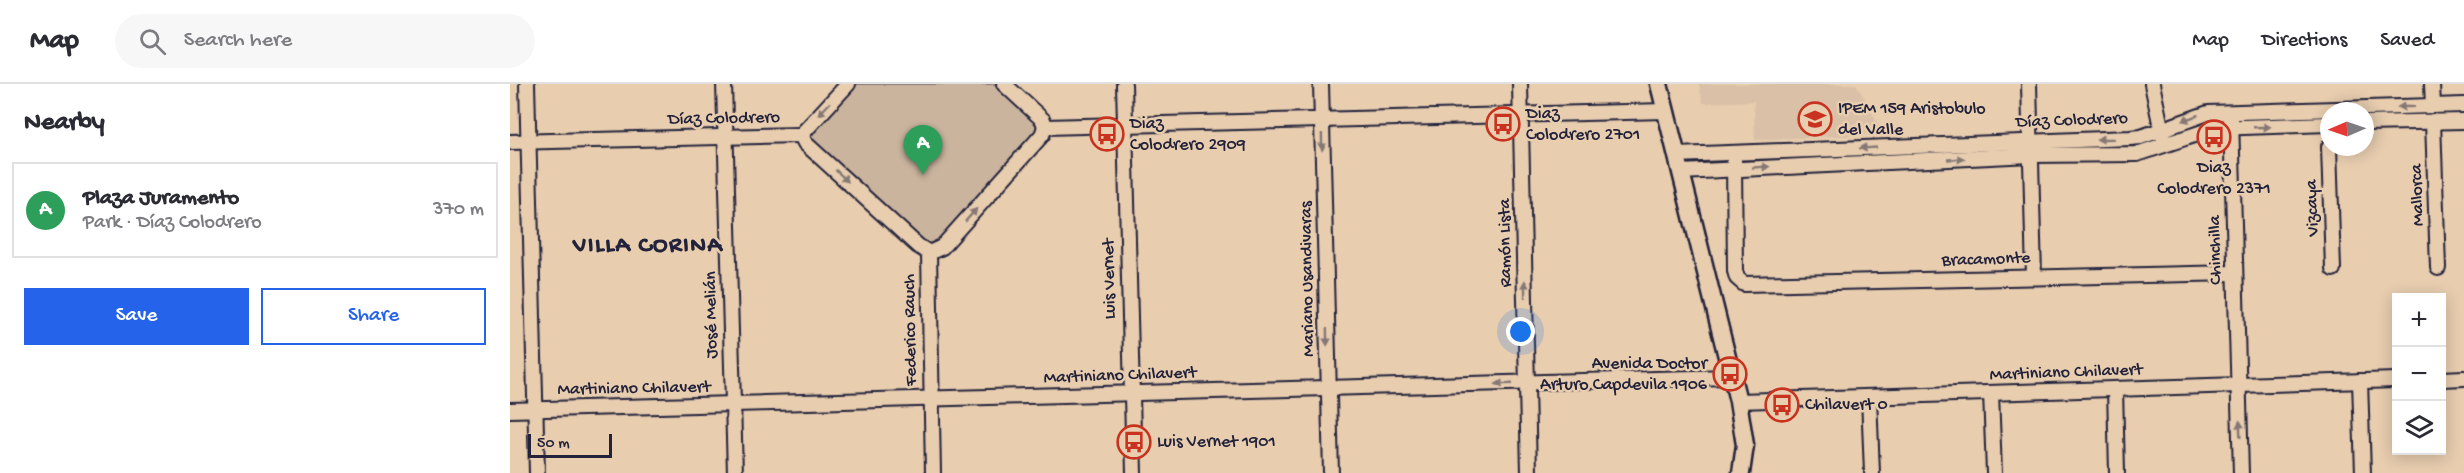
<!DOCTYPE html>
<meta charset="utf-8">
<style>
body{margin:0;font-family:"Gochi Hand",sans-serif;background:#f7f7f7;color:#2b2b33}
.controls{position:absolute;right:18px;bottom:18px;display:grid;overflow:hidden;border-radius:0px;box-shadow:0 3px 15px #0003}
.controls button{width:54px;height:54px;display:grid;place-items:center;padding:0;border:0;border-bottom:2px solid #e1e1e2;background:#fff;color:#2b2b33;font:30px sans-serif}
.compass{position:absolute;left:1810px;top:18px;width:54px;height:54px;border-radius:50%;background:#fff;box-shadow:0 3px 15px #0003;rotate:268deg}
.scale{position:absolute;left:18px;bottom:15px;width:84px;box-sizing:border-box;padding-left:6px;border:3px solid #22223b;border-top:0;font-size:16px;line-height:21px;white-space:nowrap;color:#22223b;-webkit-text-stroke:4px #e8cdaf;paint-order:stroke}
.you{position:absolute;left:1011px;top:248px;width:21px;height:21px;margin:-15px;border:4px solid #fff;border-radius:50%;background:#1a73e8;box-shadow:0 0 0 9px #1a73e833}
.badge{display:grid;place-items:center;width:39px;height:39px;border-radius:50%;background:#2563eb;color:#fff;font-size:20px;font-weight:700}
.pin{position:absolute;translate:-50% -50px;filter:drop-shadow(0 2px 3px #0008)}
.pin::after{content:'';position:absolute;top:32px;width:21px;height:18px;background:inherit;clip-path:polygon(0 0,100% 0,50% 100%)}
.list{margin:0;padding:0;list-style:none}
h2{display:flex;justify-content:space-between;align-items:center;height:78px;margin:0;padding:0 24px;font-size:26px}
h2 small{font-size:20px;font-weight:400;color:#7c7c81}
.list li{display:grid;grid-template-columns:39px 1fr auto;gap:18px;align-items:center;box-sizing:border-box;height:96px;margin:0 12px 12px;padding:0 12px;border:2px solid #e1e1e2;border-radius:0px}
.list b{display:block;font-size:22px;white-space:nowrap}
.list p{margin:0;font-size:20px;white-space:nowrap;color:#7c7c81}
.list em{font-size:20px;font-style:normal;color:#7c7c81}
.actions{display:flex;gap:12px;padding:18px 24px}
.actions a{flex:1;padding:14px 0;border:2px solid #2563eb;border-radius:0px;text-align:center;font-size:21px;color:#2563eb}
.actions .main{background:#2563eb;color:#fff}
.icon{flex:none;width:33px;height:33px;fill:none;stroke:currentColor;stroke-width:2;stroke-linecap:round;stroke-linejoin:round}
.map{position:relative;flex:none;width:1954px;height:389px;overflow:hidden}
header{display:flex;align-items:center;gap:36px;box-sizing:border-box;height:84px;padding:0 30px;background:#fff;border-bottom:2px solid #e1e1e2}
header strong{font-size:28px}
nav{display:flex;gap:33px;margin-inline-start:auto;font-size:21px}
.search{width:420px;height:54px;background:#f7f7f7;display:flex;align-items:center;gap:15px;box-sizing:border-box;padding:0 21px;border-radius:33px;color:#7c7c81;font-size:22px}
main{display:flex}
aside{flex:1;background:#fff}
.map>svg:first-child{display:block}
.built{fill:#d9c0a6}
.green{fill:#cbb49e;stroke:#766b6c;stroke-width:1.5}
.lines{fill:none;stroke-linecap:round;stroke-linejoin:round}
.minor-casing{stroke:#22223b;stroke-width:18}
.major-casing{stroke:#22223b;stroke-width:21}
.minor{stroke:#e8cdaf;stroke-width:14}
.major{stroke:#e8cdaf;stroke-width:16}
.oneway{fill:#857875}
.labels{text-anchor:middle;dominant-baseline:central;stroke-width:5;stroke-linejoin:round;paint-order:stroke}
.poi-label{font-size:18px;fill:#22223b;stroke:#e8cdaf;text-anchor:start}
.street-label{font-size:18px;fill:#22223b;stroke:#e8cdaf}
.district-label{font-size:24px;font-weight:bold;letter-spacing:1.5px;fill:#22223b;stroke:#e8cdaf}
</style>
<header>
<strong>Map</strong>
<div class="search"><svg class="icon" aria-label="search" viewBox="0 0 24 24"><circle cx="10" cy="10" r="6"/><path d="M15 15l6 6"/></svg>Search here</div>
<nav><a>Map</a><a>Directions</a><a>Saved</a></nav>
</header>
<main>
<aside>
<h2>Nearby<small></small></h2>
<ul class="list">
<li><span class="badge" style="background:#2e9e5b">A</span><div><b>Plaza Juramento</b><p>Park · Díaz Colodrero</p></div><em>370 m</em></li>
</ul>
<div class="actions"><a class="main">Save</a><a>Share</a></div>
</aside>
<div class="map">
<svg width="1954" height="389" viewBox="0 0 1954 389">
<rect width="100%" height="100%" fill="#e8cdaf"/>
<filter id="ink" filterUnits="userSpaceOnUse"><feTurbulence type="fractalNoise" baseFrequency=".0167" numOctaves="2"/><feDisplacementMap in="SourceGraphic" scale="12" xChannelSelector="R" yChannelSelector="G"/><feConvolveMatrix kernelMatrix="1 2 1 2 8 2 1 2 1" color-interpolation-filters="sRGB"/></filter>
<g filter="url(#ink)">
<!-- built -->
<path class="built" d="M1189 0H1346L1374 50 1245 56 1244 17 1193 19Z"/>
<!-- green -->
<path class="green" d="M341 0H494L535 43 419 169 291 51Z"/>
<g class="lines">
<!-- minor casing -->
<g class="minor-casing">
<g id="minor">
<path d="M17 0 27 389"/>
<path d="M214 0 225 389"/>
<path d="M494 0 533 36 535 43"/>
<path d="M614 0 624 389"/>
<path d="M811 0 821 389"/>
<path d="M1010 0 1019 389"/>
<path d="M1519 0 1524 193"/>
<path d="M1642 0 1653 53"/>
<path d="M1922 0 1923 22"/>
<path d="M1721 34 1731 389"/>
<path d="M1923 37 1928 184"/>
<path d="M1855 39 1954 37"/>
<path d="M535 43 1155 27"/>
<path d="M291 51 295 59 408 162 419 169"/>
<path d="M291 51 338 0"/>
<path d="M0 58 291 51"/>
<path d="M1819 63 1823 185"/>
<path d="M1166 71 1620 54 1631 53 1698 29 1954 21"/>
<path d="M1224 76 1225 187 1227 194 1234 200 1725 189"/>
<path d="M1171 88 1521 71 1627 70 1705 44 1819 40"/>
<path d="M419 169 423 389"/>
<path d="M419 169 432 163 532 51 535 43"/>
<path d="M1932 295 1954 294"/>
<path d="M1850 297 1853 389"/>
<path d="M1605 305 1607 389"/>
<path d="M1481 309 1484 389"/>
<path d="M1359 313 1362 389"/>
<path d="M1228 317 1886 296"/>
<path d="M0 326 1220 293"/>
</g>
</g>
<!-- major casing -->
<g class="major-casing">
<path id="major" d="M1149 0 1228 317 1235 361 1231 389"/>
</g>
<!-- minor -->
<use href="#minor" class="minor"/>
<!-- major -->
<use href="#major" class="major"/>
</g>
<!-- one-way arrows -->
<defs><path id="oneway-solid" d="M-6-.8H1V-3.2L6.5 0L1 3.2V.8H-6Z" transform="scale(1.5)"/></defs>
<g class="oneway">
<use href="#oneway-solid" transform="translate(1896 23) rotate(178)"/>
<use href="#oneway-solid" transform="translate(314 25) rotate(134)"/>
<use href="#oneway-solid" transform="translate(1680 34) rotate(160)"/>
<use href="#oneway-solid" transform="translate(1752 43) rotate(-2)"/>
<use href="#oneway-solid" transform="translate(1595 55) rotate(179)"/>
<use href="#oneway-solid" transform="translate(812 58) rotate(89)"/>
<use href="#oneway-solid" transform="translate(1358 64) rotate(177)"/>
<use href="#oneway-solid" transform="translate(1446 75) rotate(-3)"/>
<use href="#oneway-solid" transform="translate(1251 83) rotate(-3)"/>
<use href="#oneway-solid" transform="translate(332 92) rotate(43)"/>
<use href="#oneway-solid" transform="translate(461 131) rotate(-48)"/>
<use href="#oneway-solid" transform="translate(1015 205) rotate(-91)"/>
<use href="#oneway-solid" transform="translate(817 253) rotate(89)"/>
<use href="#oneway-solid" transform="translate(994 300) rotate(178)"/>
<use href="#oneway-solid" transform="translate(1730 345) rotate(-92)"/>
</g>
</g>
<!-- icons -->
<defs>
<g id="school-ring" transform="scale(1.725)"><circle r="9.5" fill="#e8cdaf" stroke="#c8321e" stroke-width="1.5"/><path d="M0-5L7-2L0 1L-7-2ZM-4 1L0 2.5L4 1V4Q0 6-4 4Z" fill="#c8321e"/></g>
<g id="bus-ring" transform="scale(1.725)"><circle r="9.5" fill="#e8cdaf" stroke="#c8321e" stroke-width="1.5"/><path d="M-5-6H5V4H4V6H2V4H-2V6H-4V4H-5ZM-3.5-4V0h7V-4ZM-3.5 1.2v1.5H-2V1.2ZM2 1.2v1.5H3.5V1.2Z" fill="#c8321e"/></g>
</defs>
<g fill-rule="evenodd">
<use href="#school-ring" x="1305" y="35"/>
<use href="#bus-ring" x="993" y="40"/>
<use href="#bus-ring" x="597" y="50"/>
<use href="#bus-ring" x="1704" y="53"/>
<use href="#bus-ring" x="1220" y="290"/>
<use href="#bus-ring" x="1272" y="321"/>
<use href="#bus-ring" x="624" y="358"/>
</g>
<g class="labels">
<!-- poi labels -->
<g class="poi-label">
<text x="1328" y="25">IPEM 159 Aristobulo<tspan x="1328" dy="21">del Valle</tspan></text>
<text x="1016" y="30">Diaz<tspan x="1016" dy="21">Colodrero 2701</tspan></text>
<text x="620" y="40">Diaz<tspan x="620" dy="21">Colodrero 2909</tspan></text>
<text x="1704" y="84" text-anchor="middle">Diaz<tspan x="1704" dy="21">Colodrero 2371</tspan></text>
<text x="1197" y="280" text-anchor="end">Avenida Doctor<tspan x="1197" dy="21">Arturo Capdevila 1906</tspan></text>
<text x="1295" y="321">Chilavert 0</text>
<text x="647" y="358">Luis Vernet 1901</text>
</g>
<!-- street labels -->
<g class="street-label">
<text transform="translate(214 35) rotate(-1)">Díaz Colodrero</text>
<text transform="translate(1562 37) rotate(-2)">Díaz Colodrero</text>
<text transform="translate(1908 111) rotate(-92)">Mallorca</text>
<text transform="translate(1803 124) rotate(-92)">Vizcaya</text>
<text transform="translate(996 159) rotate(-91)">Ramón Lista</text>
<text transform="translate(1706 166) rotate(-91)">Chinchilla</text>
<text transform="translate(1476 176) rotate(-2)">Bracamonte</text>
<text transform="translate(600 195) rotate(-91)">Luis Vernet</text>
<text transform="translate(798 195) rotate(-91)">Mariano Usandivaras</text>
<text transform="translate(202 231) rotate(-91)">José Melián</text>
<text transform="translate(401 246) rotate(-91)">Federico Rauch</text>
<text transform="translate(1556 289) rotate(-2)">Martiniano Chilavert</text>
<text transform="translate(610 292) rotate(-2)">Martiniano Chilavert</text>
<text transform="translate(124 305) rotate(-1)">Martiniano Chilavert</text>
</g>
<!-- district labels -->
<g class="district-label">
<text x="138" y="162">VILLA CORINA</text>
</g>
</g>
</svg>
<div class="controls">
<button>+</button>
<button>−</button>
<button><svg class="icon" aria-label="layers" viewBox="0 0 24 24"><path d="M12 4l9 5-9 5-9-5zM3 14l9 5 9-5"/></svg></button>
</div>
<svg class="compass" viewBox="-18 -18 36 36"><path d="M0-13l5 13h-10z" fill="#e53935"/><path d="M0 13l5-13h-10z" fill="#7c7c81"/></svg>
<div class="scale">50 m</div>
<div class="you"></div>
<div class="pin badge" style="left:413px;top:91px;background:#2e9e5b">A</div>
</div>
</main>
